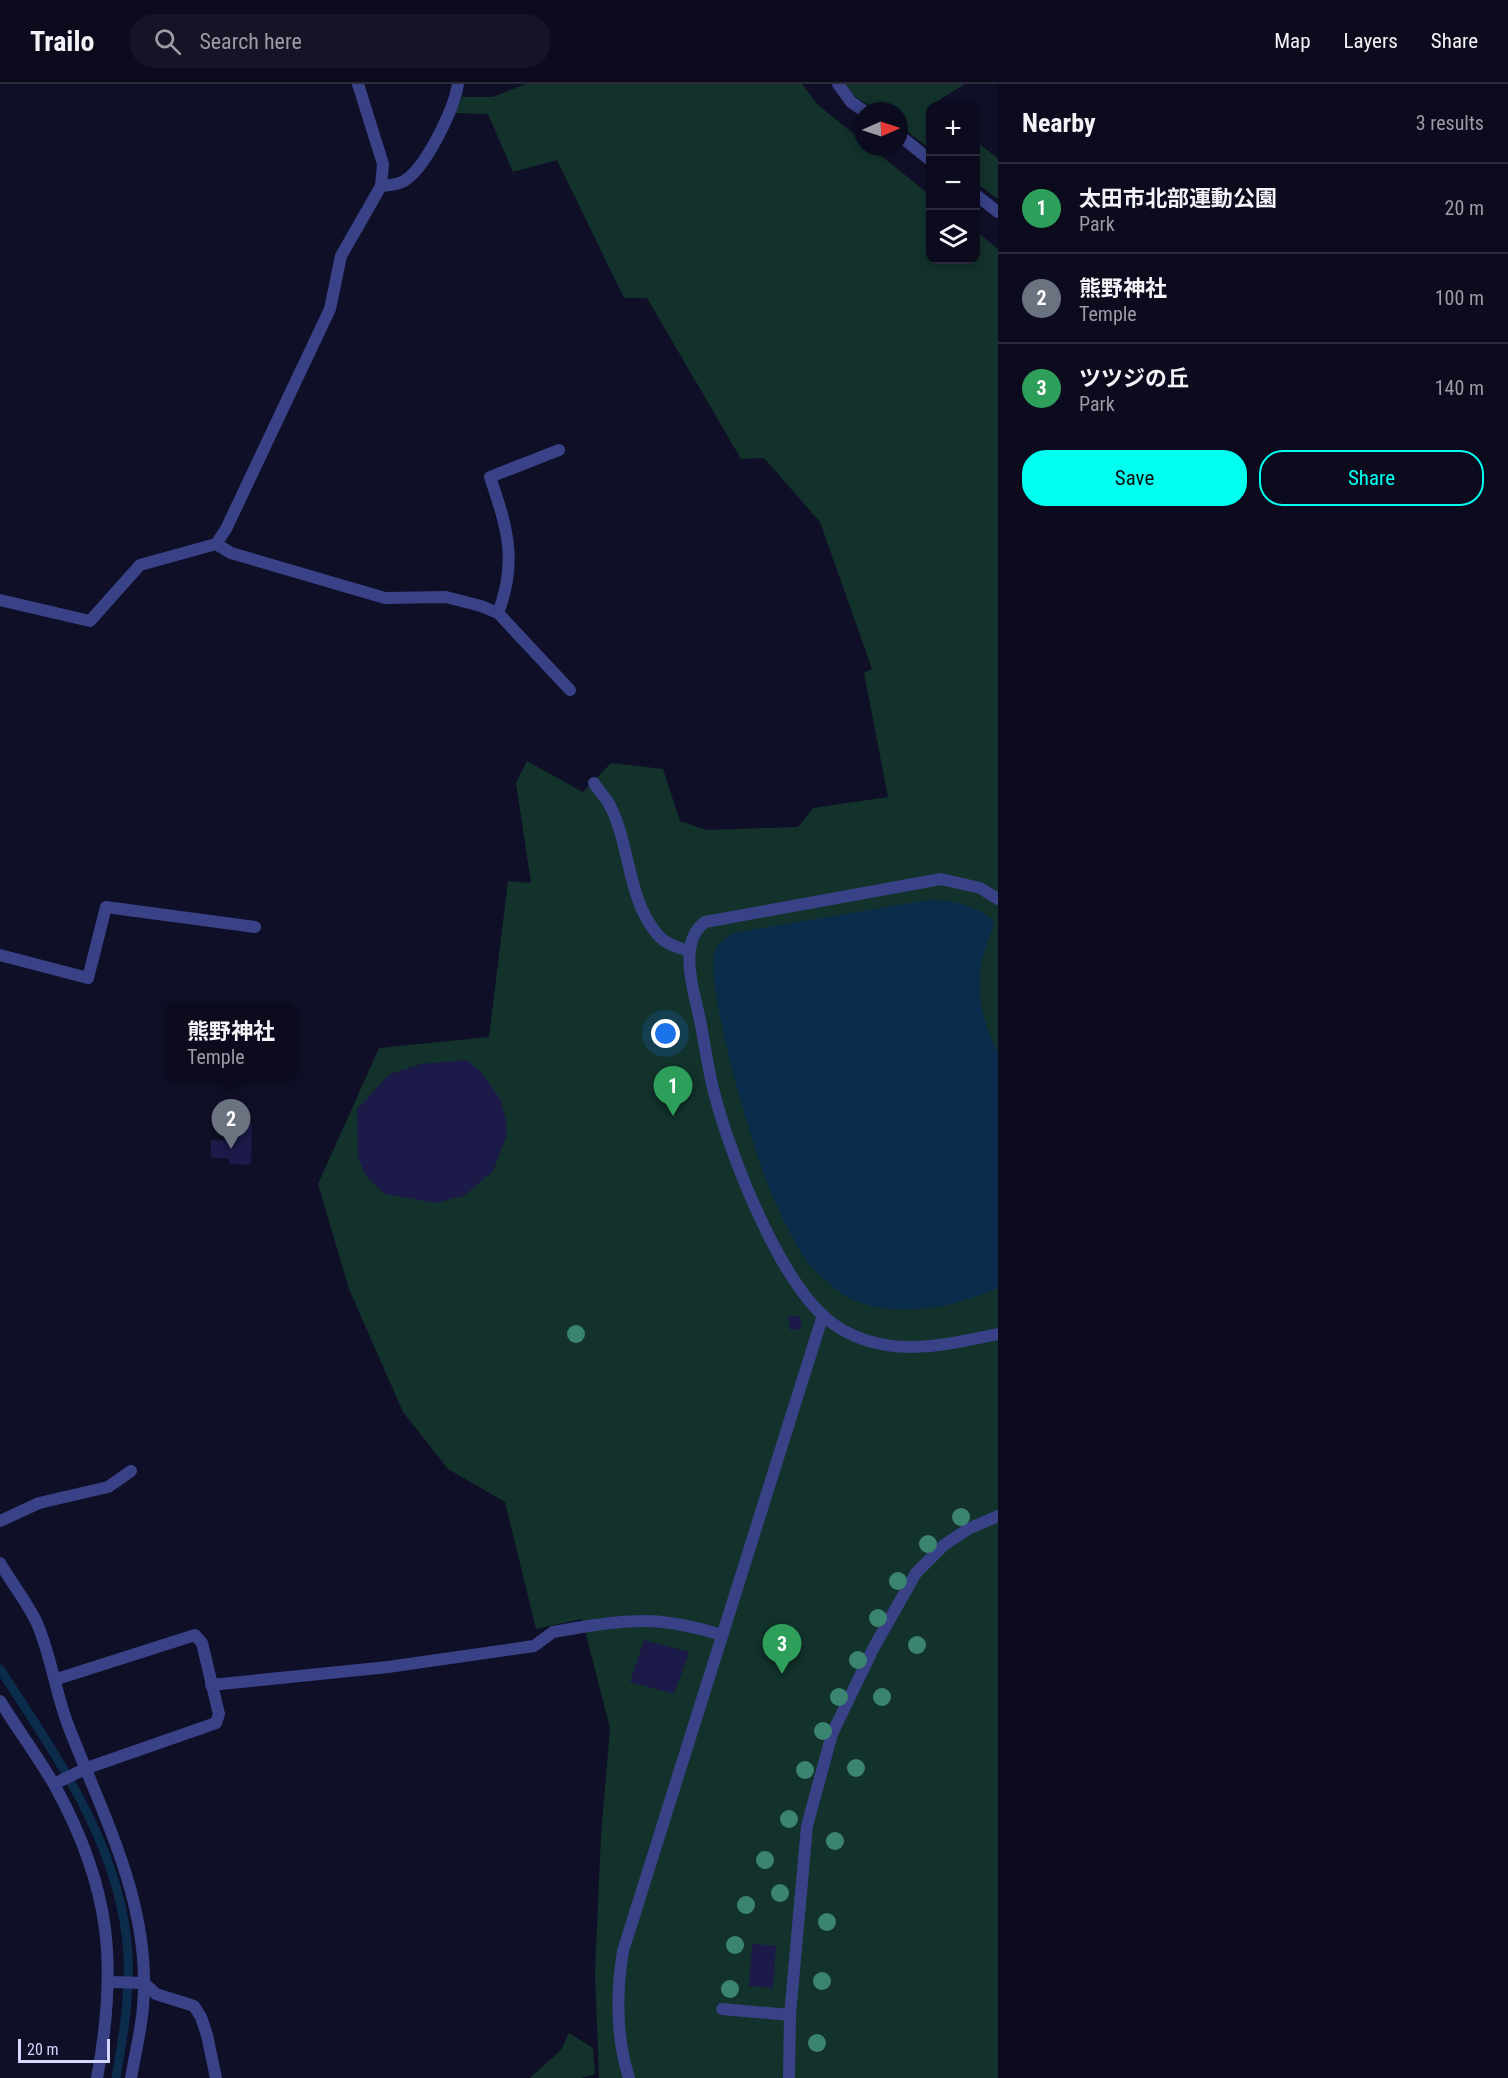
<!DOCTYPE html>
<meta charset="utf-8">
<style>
body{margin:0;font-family:"Roboto Condensed","Noto Sans JP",sans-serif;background:#141426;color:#f1f3f6}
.controls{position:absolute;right:18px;top:18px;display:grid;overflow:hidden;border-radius:12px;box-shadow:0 3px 9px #0003}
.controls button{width:54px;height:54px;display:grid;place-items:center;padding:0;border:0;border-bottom:2px solid #2b2b3b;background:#0b0b1d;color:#f1f3f6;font:30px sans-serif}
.compass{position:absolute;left:854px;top:18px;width:54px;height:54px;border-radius:50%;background:#0b0b1d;box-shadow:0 3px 9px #0003;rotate:87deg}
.scale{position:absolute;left:18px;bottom:15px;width:92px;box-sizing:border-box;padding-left:6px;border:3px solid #d5d7ff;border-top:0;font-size:16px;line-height:21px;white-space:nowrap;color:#d5d7ff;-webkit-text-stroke:4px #0f0f27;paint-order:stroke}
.you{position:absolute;left:666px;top:950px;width:21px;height:21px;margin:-15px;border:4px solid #fff;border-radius:50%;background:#1a73e8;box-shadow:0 0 0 9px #1a73e833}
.badge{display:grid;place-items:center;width:39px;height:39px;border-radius:50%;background:#01fff0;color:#fff;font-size:20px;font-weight:700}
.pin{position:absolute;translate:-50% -50px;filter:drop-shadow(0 2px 3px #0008)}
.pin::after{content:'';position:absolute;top:32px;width:21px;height:18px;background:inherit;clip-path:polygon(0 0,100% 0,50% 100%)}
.popup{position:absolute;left:165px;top:918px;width:132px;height:78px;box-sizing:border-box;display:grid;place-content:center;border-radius:12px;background:#0b0b1d;filter:drop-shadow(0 2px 4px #0005);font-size:20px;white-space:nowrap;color:#9a9ba4}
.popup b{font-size:22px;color:#f1f3f6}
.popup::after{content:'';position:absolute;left:50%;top:100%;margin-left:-12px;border:12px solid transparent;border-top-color:#0b0b1d}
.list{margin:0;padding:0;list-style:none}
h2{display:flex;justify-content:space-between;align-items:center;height:78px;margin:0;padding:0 24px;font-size:26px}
h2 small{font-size:20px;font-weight:400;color:#9a9ba4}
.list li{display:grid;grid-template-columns:39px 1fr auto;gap:18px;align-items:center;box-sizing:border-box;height:90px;padding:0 24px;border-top:2px solid #2b2b3b}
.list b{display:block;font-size:22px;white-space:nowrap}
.list p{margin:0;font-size:20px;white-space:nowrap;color:#9a9ba4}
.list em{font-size:20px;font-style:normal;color:#9a9ba4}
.actions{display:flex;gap:12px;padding:18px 24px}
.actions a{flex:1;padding:14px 0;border:2px solid #01fff0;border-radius:24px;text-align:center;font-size:21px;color:#01fff0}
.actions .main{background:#01fff0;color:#111}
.icon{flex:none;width:33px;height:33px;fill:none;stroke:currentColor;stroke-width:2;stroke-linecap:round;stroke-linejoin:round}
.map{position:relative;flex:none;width:998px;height:1994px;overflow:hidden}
header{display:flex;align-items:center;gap:36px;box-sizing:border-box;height:84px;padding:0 30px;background:#0b0b1d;border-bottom:2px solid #2b2b3b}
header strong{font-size:28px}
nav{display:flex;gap:33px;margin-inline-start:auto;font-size:21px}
.search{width:420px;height:54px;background:#141426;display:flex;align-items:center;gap:15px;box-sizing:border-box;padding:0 21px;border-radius:24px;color:#9a9ba4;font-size:22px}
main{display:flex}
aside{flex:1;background:#0b0b1d}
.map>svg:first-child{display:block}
.green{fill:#12322b}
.water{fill:#0b2c4a}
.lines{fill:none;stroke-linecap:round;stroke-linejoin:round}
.stream{stroke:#0b2c4a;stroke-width:9}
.building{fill:#1c1a49}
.service{stroke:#394287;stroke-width:12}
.pedestrian{stroke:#394287;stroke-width:12}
.minor{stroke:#394287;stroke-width:12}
.tertiary{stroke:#394287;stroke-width:12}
.tree{fill:#3a8470}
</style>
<header>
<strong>Trailo</strong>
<div class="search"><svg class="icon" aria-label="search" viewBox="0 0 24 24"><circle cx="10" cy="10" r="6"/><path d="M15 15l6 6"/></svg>Search here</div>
<nav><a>Map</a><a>Layers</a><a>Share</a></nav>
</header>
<main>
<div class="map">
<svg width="998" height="1994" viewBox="0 0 998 1994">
<rect width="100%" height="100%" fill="#0f0f27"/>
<!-- green -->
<g class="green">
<path d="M526 0H802L818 21 863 57V63H870L930 111V176H976V147L998 165V1994H599L595 1889 601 1751 610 1644 582 1535 536 1545 505 1418 448 1385 403 1328 349 1205 318 1100 379 964 489 953 508 797 531 799 516 699 527 677 583 708 611 679 663 685 680 737 707 746 798 743 813 724 888 713 864 589 872 585 820 438 764 374 741 375 647 214H624L557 76 513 88 488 30 455 29 462 13H493Z"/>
<path d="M844 0H965L931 21 930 65 899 41V27C880 27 854 18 844 0Z"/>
<path d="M976 57 998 75V115L976 99Z"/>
<path d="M569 1949 593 1964 595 1990 581 1994H530L561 1966Z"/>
</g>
<!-- water -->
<path class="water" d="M928 816C954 816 974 820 994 837 992 850 986 861 983 873 975 907 982 938 998 968V1204C953 1224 895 1236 849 1214 839 1209 810 1184 805 1175 790 1151 775 1120 765 1093 751 1057 702 895 716 864 720 858 727 853 733 849Z"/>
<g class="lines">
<!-- stream -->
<path class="stream" d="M0 1585C56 1672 122 1763 128 1871 130 1912 123 1954 116 1994"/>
</g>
<!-- building -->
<g class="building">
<path d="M467 976 481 988 501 1016 506 1037 507 1051 493 1087 464 1112 435 1119 385 1110 365 1091 358 1073 357 1025 390 990 421 980Z"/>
<path d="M228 1037H252L251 1081 229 1080V1074H211V1056L228 1057Z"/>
<path d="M800 1232 802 1245 790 1246 788 1233Z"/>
<path d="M644 1556 689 1568 674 1610 630 1598Z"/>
<path d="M752 1860 776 1862 773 1904 749 1902Z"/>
</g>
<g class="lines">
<!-- service -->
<g class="service">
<path d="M381 102C388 101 398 101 404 97 426 84 454 25 458 0"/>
<path d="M216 460 231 469 385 514 446 513 481 522 498 529 570 606"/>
<path d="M498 529C518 477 507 443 490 393L559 366"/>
<path d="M0 871 88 894 106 823 255 843"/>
<path d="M0 1437 39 1419 108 1403 131 1387"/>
<path d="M0 1479C11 1498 26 1517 36 1537 51 1570 55 1607 68 1641 103 1732 152 1821 143 1923 141 1947 135 1970 131 1994"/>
<path d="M211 1601 388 1583 534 1562 553 1548 582 1543"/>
<path d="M54 1700 87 1684 216 1639 219 1630 202 1559 195 1551 57 1595"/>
<path d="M109 1898 144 1899 156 1910 194 1922 201 1933 207 1951 216 1994"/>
</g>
<!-- pedestrian -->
<g class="pedestrian">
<path d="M594 699C598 706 604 712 608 718 631 759 626 813 657 850 665 860 678 864 690 867"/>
<path d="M998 815 980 804 941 795 705 838C677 858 694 908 700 936 705 961 708 987 715 1012 731 1073 781 1202 832 1239 883 1276 942 1262 998 1250"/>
<path d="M582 1543C640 1534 666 1534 722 1551"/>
<path d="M722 1925 790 1931"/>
<path d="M629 1994C616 1953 616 1910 623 1867L823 1231"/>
<path d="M789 1994 790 1931 807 1742 832 1650 874 1563 916 1489 944 1461 968 1445 998 1432"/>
</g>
<!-- minor -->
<g class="minor">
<path d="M0 516 90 537 140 481 216 460 226 445 330 225 341 172 381 102 383 80 358 0"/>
<path d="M0 1617C18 1646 38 1673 55 1702 111 1804 118 1881 97 1994"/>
</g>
<!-- tertiary -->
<g class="tertiary">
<path d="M838 0 851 18 864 27"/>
<path d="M899 51 930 76"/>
<path d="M976 111 998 128"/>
</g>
</g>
<!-- trees -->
<g class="tree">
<circle cx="576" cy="1250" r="9"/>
<circle cx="961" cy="1433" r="9"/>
<circle cx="928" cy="1460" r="9"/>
<circle cx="898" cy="1497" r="9"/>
<circle cx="878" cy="1534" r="9"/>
<circle cx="917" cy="1561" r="9"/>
<circle cx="858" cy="1576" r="9"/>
<circle cx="839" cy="1613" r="9"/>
<circle cx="882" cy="1613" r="9"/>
<circle cx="823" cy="1647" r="9"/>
<circle cx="856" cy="1684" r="9"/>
<circle cx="805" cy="1686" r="9"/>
<circle cx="789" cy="1735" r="9"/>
<circle cx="835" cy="1757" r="9"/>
<circle cx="765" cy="1776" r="9"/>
<circle cx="780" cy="1809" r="9"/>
<circle cx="746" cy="1821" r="9"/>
<circle cx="827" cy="1838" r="9"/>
<circle cx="735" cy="1861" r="9"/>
<circle cx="822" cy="1897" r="9"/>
<circle cx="730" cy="1905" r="9"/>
<circle cx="817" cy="1959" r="9"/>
</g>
</svg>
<div class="controls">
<button>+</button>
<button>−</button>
<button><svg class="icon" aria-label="layers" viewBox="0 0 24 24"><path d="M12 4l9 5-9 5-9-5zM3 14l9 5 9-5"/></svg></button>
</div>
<svg class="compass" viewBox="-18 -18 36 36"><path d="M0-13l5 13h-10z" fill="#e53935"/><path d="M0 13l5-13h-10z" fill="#9a9ba4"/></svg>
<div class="scale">20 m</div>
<div class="you"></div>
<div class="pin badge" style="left:673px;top:1032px;background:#2e9e5b">1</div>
<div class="pin badge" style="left:231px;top:1065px;background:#6b7280">2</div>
<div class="popup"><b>熊野神社</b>Temple</div>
<div class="pin badge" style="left:782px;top:1590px;background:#2e9e5b">3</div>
</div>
<aside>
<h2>Nearby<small>3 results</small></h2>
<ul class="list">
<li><span class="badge" style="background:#2e9e5b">1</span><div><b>太田市北部運動公園</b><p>Park</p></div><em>20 m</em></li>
<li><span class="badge" style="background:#6b7280">2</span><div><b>熊野神社</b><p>Temple</p></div><em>100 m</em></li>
<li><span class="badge" style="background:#2e9e5b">3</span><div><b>ツツジの丘</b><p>Park</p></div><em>140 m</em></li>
</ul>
<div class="actions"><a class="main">Save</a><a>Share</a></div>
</aside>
</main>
